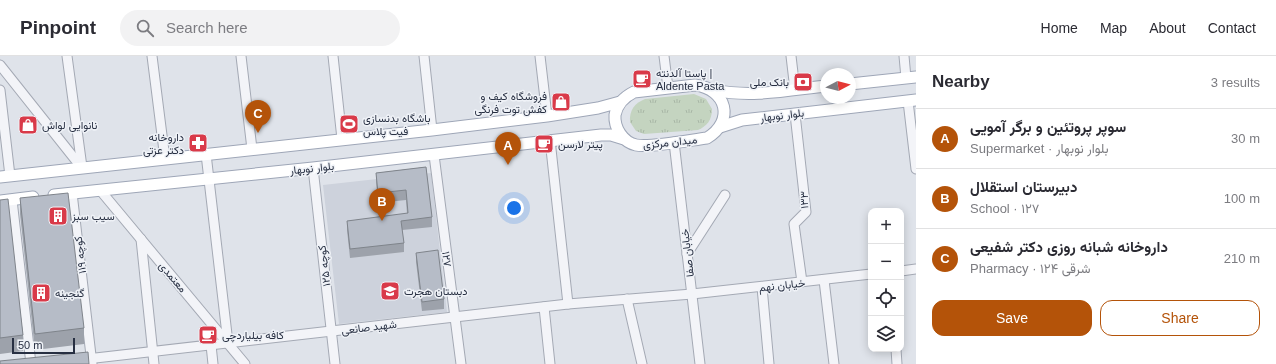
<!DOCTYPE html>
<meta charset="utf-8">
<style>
body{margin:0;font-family:Helvetica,Vazirmatn,sans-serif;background:#f2f2f3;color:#2b2b33}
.controls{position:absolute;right:12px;bottom:12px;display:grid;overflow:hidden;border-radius:8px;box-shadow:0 2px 10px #0003}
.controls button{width:36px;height:36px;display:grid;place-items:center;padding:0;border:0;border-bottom:1px solid #e1e1e2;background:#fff;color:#2b2b33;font:20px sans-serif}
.compass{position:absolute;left:820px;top:12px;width:36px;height:36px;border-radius:50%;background:#fff;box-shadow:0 2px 10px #0003;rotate:83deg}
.scale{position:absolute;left:12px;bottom:10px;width:63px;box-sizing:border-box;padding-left:4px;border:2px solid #272f42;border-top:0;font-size:11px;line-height:14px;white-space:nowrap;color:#272f42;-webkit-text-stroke:3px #eff2f7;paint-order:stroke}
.you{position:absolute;left:514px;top:152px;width:14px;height:14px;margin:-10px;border:3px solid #fff;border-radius:50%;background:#1a73e8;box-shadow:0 0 0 6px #1a73e833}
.badge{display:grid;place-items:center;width:26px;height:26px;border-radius:50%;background:#b45309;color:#fff;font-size:13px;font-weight:700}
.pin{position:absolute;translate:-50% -33px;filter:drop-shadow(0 1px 2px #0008)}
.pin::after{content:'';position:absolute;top:21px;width:14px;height:12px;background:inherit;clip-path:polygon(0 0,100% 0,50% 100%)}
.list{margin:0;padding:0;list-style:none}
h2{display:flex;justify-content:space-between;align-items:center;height:52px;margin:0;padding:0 16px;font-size:17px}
h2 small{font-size:13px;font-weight:400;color:#7c7c81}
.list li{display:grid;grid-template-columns:26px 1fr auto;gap:12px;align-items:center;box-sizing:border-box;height:60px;padding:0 16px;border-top:1px solid #e1e1e2}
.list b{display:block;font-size:15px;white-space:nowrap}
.list p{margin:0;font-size:13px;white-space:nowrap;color:#7c7c81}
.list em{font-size:13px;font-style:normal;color:#7c7c81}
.actions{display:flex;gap:8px;padding:12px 16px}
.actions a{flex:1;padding:9px 0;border:1px solid #b45309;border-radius:12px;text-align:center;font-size:14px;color:#b45309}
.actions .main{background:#b45309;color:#fff}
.icon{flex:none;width:22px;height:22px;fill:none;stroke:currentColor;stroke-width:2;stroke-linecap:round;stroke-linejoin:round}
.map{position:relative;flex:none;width:916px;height:308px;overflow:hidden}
header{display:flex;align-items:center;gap:24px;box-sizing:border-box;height:56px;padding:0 20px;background:#fff;border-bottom:1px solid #e1e1e2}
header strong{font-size:19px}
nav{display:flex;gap:22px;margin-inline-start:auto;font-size:14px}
.search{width:280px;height:36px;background:#f2f2f3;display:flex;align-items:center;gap:10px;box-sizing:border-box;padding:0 14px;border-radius:22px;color:#7c7c81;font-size:15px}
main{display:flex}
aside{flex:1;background:#fff}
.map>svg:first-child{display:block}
.built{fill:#cdd2dc}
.grass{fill:url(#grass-tufts)}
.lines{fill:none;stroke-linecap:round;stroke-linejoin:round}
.minor-casing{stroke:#a4a9b4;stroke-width:11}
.major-casing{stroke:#9ea6b7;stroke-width:13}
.minor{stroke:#f3f4f8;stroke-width:9}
.major{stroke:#fff;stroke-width:11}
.wall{fill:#9da2ab}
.building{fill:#b6bcc7;stroke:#7f848b}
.labels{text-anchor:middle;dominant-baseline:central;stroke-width:3;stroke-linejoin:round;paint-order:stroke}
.poi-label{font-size:11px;fill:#272f42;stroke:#eff2f7;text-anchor:start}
.street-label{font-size:11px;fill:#272f42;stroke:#eff2f7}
</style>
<header>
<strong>Pinpoint</strong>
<div class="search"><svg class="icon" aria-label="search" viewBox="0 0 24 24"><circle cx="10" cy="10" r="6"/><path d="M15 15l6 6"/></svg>Search here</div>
<nav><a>Home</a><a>Map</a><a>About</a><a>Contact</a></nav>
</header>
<main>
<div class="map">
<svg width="916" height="308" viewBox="0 0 916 308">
<defs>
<pattern id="grass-tufts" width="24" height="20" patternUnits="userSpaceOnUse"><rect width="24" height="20" fill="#c4d4c0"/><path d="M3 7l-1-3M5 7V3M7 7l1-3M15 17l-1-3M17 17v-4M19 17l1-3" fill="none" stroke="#a8b6a6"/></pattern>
</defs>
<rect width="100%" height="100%" fill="#dfe3ea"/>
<!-- built -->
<path class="built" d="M431 117 447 256 339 268 323 129Z"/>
<!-- grass -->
<path class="grass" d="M694 38 706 43 712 53C712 64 707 70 698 74L644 78 636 75 630 66C629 54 635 47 645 43Z"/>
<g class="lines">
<!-- minor casing -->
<g class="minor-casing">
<g id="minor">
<path d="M67 0 82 111"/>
<path d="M152 0 165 103"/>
<path d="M241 0 252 93"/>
<path d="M333 0 342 83"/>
<path d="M424 0 432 74"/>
<path d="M540 0 547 60"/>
<path d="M664 0 668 32"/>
<path d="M791 0 795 34"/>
<path d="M904 0 906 22"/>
<path d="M0 9 82 112"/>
<path d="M0 34 10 120"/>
<path d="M908 45 916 113"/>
<path d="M795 58 806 156 794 168 802 226"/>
<path d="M550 84 568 248"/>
<path d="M674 86 700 308"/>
<path d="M206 98 228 287"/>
<path d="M434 99 461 308"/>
<path d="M313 112 335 308"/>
<path d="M100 134 245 308"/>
<path d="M72 137 92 308"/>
<path d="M12 144 31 308"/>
<path d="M141 183 154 308"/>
<path d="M687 198 725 139"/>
<path d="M901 215 916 213"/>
<path d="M824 224 834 308"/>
<path d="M762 231 769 308"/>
<path d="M627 243 642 308"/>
<path d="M544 251 550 308"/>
<path d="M211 289 213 308"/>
<path d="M896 293 897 308"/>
<path d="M78 304 568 248 692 238 871 218"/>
</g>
</g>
<!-- major casing -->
<g class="major-casing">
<g id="major">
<path d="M850 28 916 21"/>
<path d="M695 29C727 33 735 65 707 82 691 84 650 92 636 89 623 86 614 72 615 59 617 48 624 41 634 36Z"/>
<path d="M714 34C751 42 789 34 826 30"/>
<path d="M720 71 742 64 916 44"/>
<path d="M0 121 432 74 547 60 598 52 620 46"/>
<path d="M54 139 313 112 601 79H611L624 83"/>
<path d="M0 145 33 141"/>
</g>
</g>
<!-- minor -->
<use href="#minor" class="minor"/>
<!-- major -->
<use href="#major" class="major"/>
</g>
<!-- wall -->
<g class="wall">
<path d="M426 111 432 161V171L402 174 404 187V196L350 202 347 174V165L407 158 406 144 378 147 376 126V117Z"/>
<path d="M20 142 84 272V288L35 294 20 158Z"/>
<path d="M0 144 23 279V295L0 298Z"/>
<path d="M416 197 444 243V253L422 255 416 206Z"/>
</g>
<!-- building -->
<g class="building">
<path d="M426 111 432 161 401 165 404 187 350 193 347 165 408 157 406 134 378 137 376 117Z"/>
<path d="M68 137 84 272 35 278 20 142Z"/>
<path d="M8 143 23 279 0 282V144Z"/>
<path d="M438 194 444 243 422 246 416 197Z"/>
<path d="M88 296 89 308H0V305Z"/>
</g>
<!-- icons -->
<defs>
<g id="cafe-square" transform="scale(1)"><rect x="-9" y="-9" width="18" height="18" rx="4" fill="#d93a49" stroke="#eff2f7"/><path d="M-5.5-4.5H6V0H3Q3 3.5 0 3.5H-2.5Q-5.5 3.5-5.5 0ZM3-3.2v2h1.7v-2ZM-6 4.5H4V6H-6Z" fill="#fff"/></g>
<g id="bank-square" transform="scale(1)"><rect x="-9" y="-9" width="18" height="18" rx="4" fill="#d93a49" stroke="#eff2f7"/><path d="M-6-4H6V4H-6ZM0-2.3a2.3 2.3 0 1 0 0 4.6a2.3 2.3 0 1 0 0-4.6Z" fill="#fff"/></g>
<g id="shop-square" transform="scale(1)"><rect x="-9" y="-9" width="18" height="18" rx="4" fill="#d93a49" stroke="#eff2f7"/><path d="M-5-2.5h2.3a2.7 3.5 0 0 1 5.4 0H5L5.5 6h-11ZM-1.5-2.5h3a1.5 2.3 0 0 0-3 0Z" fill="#fff"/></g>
<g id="stadium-square" transform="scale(1)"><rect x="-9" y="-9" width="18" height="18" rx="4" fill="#d93a49" stroke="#eff2f7"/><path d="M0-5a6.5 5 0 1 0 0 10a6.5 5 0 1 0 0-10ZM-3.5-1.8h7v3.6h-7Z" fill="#fff"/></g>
<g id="pharmacy-square" transform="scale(1)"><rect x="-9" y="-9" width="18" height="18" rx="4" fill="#d93a49" stroke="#eff2f7"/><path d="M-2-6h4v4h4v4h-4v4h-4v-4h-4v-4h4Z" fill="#fff"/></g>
<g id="building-square" transform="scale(1)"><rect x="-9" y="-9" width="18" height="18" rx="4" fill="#d93a49" stroke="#eff2f7"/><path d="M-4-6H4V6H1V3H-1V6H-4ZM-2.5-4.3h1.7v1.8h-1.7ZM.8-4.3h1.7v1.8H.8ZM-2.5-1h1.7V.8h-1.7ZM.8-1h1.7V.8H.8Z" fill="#fff"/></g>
<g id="school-square" transform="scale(1)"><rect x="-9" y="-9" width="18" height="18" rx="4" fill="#d93a49" stroke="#eff2f7"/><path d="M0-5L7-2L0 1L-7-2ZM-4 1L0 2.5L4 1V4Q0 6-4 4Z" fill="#fff"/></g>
</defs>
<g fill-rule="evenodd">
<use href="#cafe-square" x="642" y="23"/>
<use href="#bank-square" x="803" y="26"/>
<use href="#shop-square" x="561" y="46"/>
<use href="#stadium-square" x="349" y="68"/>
<use href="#shop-square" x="28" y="69"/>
<use href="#pharmacy-square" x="198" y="87"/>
<use href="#cafe-square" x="544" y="88"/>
<use href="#building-square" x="58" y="160"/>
<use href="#school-square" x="390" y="235"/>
<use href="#building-square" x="41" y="237"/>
<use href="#cafe-square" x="208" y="279"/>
</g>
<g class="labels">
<!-- poi labels -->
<g class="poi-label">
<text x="656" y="17">پاستا آلدنته |<tspan x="656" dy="13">Aldente Pasta</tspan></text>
<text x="789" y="26" text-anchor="end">بانک ملی</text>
<text x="547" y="40" text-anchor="end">فروشگاه کیف و<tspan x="547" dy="13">کفش توت فرنگی</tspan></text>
<text x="363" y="62">باشگاه بدنسازی<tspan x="363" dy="13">فیت پلاس</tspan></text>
<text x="42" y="69">نانوایی لواش</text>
<text x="184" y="81" text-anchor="end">داروخانه<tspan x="184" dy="13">دکتر عزتی</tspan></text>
<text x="558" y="88">پیتر لارسن</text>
<text x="72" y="160">سیب سبز</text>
<text x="404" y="235">دبستان هجرت</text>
<text x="55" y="237">گنجینه</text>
<text x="222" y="279">کافه بیلیاردچی</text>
</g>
<!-- street labels -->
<g class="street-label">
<text transform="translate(782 59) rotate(-7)">بلوار نوبهار</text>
<text transform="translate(670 86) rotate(-6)">میدان مرکزی</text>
<text transform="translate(312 112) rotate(-6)">بلوار نوبهار</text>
<text transform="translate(804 144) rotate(-91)">۱۳۳</text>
<text transform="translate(687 197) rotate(-97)">خیابان صفا</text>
<text transform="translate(80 199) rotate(-97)">کوچه ۱۱۹</text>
<text transform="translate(447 203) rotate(83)">۱۲۷</text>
<text transform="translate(324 210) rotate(-97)">کوچه ۱۲۵</text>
<text transform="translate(173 221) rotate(50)">معتمدی</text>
<text transform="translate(782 229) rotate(-6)">خیابان نهم</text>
<text transform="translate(369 271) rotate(-7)">شهید صانعی</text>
</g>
</g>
</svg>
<div class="controls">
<button>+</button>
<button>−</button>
<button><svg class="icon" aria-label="locate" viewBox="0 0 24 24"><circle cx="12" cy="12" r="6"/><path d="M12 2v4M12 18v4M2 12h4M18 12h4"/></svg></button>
<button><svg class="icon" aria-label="layers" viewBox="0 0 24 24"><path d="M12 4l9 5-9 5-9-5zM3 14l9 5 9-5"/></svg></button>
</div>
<svg class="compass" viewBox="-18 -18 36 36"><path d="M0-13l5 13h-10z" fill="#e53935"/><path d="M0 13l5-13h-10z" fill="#7c7c81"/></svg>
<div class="scale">50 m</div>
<div class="you"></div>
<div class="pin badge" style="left:508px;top:109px">A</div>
<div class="pin badge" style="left:382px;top:165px">B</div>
<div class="pin badge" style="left:258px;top:77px">C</div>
</div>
<aside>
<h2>Nearby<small>3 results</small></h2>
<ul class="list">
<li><span class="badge">A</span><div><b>سوپر پروتئین و برگر آمویی</b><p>Supermarket · بلوار نوبهار</p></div><em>30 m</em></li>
<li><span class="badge">B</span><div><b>دبیرستان استقلال</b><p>School · ۱۲۷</p></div><em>100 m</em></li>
<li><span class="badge">C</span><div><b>داروخانه شبانه روزی دکتر شفیعی</b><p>Pharmacy · ۱۲۴ شرقی</p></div><em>210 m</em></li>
</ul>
<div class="actions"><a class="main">Save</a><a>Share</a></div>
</aside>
</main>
